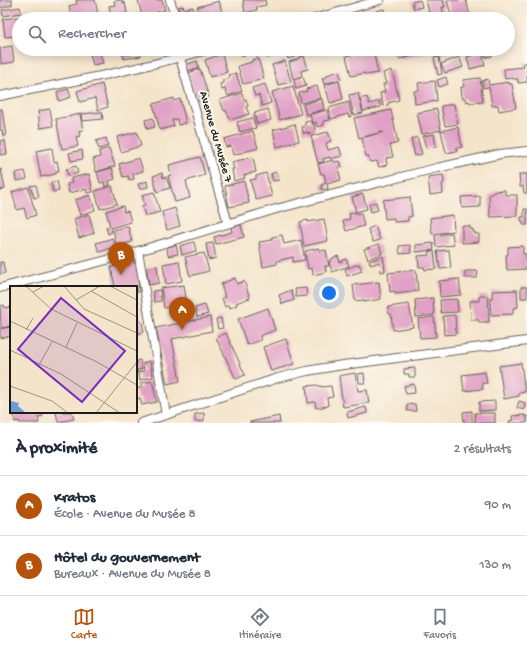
<!DOCTYPE html>
<html lang="fr">
<meta charset="utf-8">
<style>
body{margin:0;font-family:"Gochi Hand",sans-serif;background:#f2f2f3;color:#1f2937}
.you{position:absolute;left:329px;top:293px;width:14px;height:14px;margin:-10px;border:3px solid #fff;border-radius:50%;background:#1a73e8;box-shadow:0 0 0 6px #1a73e833}
.badge{display:grid;place-items:center;width:26px;height:26px;border-radius:50%;background:#b45309;color:#fff;font-size:13px;font-weight:700}
.pin{position:absolute;translate:-50% -33px;filter:drop-shadow(0 1px 2px #0008)}
.pin::after{content:'';position:absolute;top:21px;width:14px;height:12px;background:inherit;clip-path:polygon(0 0,100% 0,50% 100%)}
.list{margin:0;padding:0;list-style:none}
h2{display:flex;justify-content:space-between;align-items:center;height:52px;margin:0;padding:0 16px;font-size:17px}
h2 small{font-size:13px;font-weight:400;color:#747a83}
.list li{display:grid;grid-template-columns:26px 1fr auto;gap:12px;align-items:center;box-sizing:border-box;height:60px;padding:0 16px;border-top:1px solid #e0e1e3}
.list b{display:block;font-size:15px;white-space:nowrap}
.list p{margin:0;font-size:13px;white-space:nowrap;color:#747a83}
.list em{font-size:13px;font-style:normal;color:#747a83}
.icon{flex:none;width:22px;height:22px;fill:none;stroke:currentColor;stroke-width:2;stroke-linecap:round;stroke-linejoin:round}
.map{position:relative;flex:none;width:527px;height:423px;overflow:hidden}
.search{position:absolute;background:#fff;box-shadow:0 2px 10px #0003;left:12px;right:12px;top:12px;height:44px;display:flex;align-items:center;gap:10px;box-sizing:border-box;padding:0 14px;border-radius:22px;color:#747a83;font-size:15px}
.sheet{height:172px;background:#fff}
nav{display:flex;justify-content:space-around;align-items:center;box-sizing:border-box;height:56px;border-top:1px solid #e0e1e3;background:#fff;font-size:11px;color:#747a83}
nav a{display:grid;justify-items:center;gap:2px}
nav .on{color:#b45309}
.map>svg:first-child{display:block}
.building{fill:#e1a0c5}
.lines{fill:none;stroke-linecap:round;stroke-linejoin:round}
.street-casing{stroke:#686259;stroke-width:10}
.street{stroke:#fff;stroke-width:8}
.labels{text-anchor:middle;dominant-baseline:central;stroke-width:4;stroke-linejoin:round;paint-order:stroke}
.street-label{font-size:12px;fill:#1c1c1c;stroke:#fbf7ec}
.inset-road{fill:none;stroke:#9e9484;stroke-width:1}
.view{fill:#7b2cbf;fill-opacity:0.15;stroke:#7b2cbf;stroke-width:2}
.inset-edge{fill:none;stroke:#1c1c1c;stroke-width:2}
</style>
<div class="map">
<svg width="527" height="423" viewBox="0 0 527 423">
<rect width="100%" height="100%" fill="#fbf7ec"/>
<filter id="ink" filterUnits="userSpaceOnUse"><feTurbulence type="fractalNoise" baseFrequency=".025" numOctaves="2"/><feDisplacementMap in="SourceGraphic" scale="8" xChannelSelector="R" yChannelSelector="G"/><feConvolveMatrix kernelMatrix="1 2 1 2 8 2 1 2 1" color-interpolation-filters="sRGB"/></filter>
<filter id="wash" filterUnits="userSpaceOnUse"><feTurbulence type="fractalNoise" baseFrequency=".012" numOctaves="4" result="noise"/><feDisplacementMap in="SourceGraphic" scale="16" xChannelSelector="R" yChannelSelector="G"/><feGaussianBlur stdDeviation="0.9" result="paint"/><feColorMatrix in="noise" values="0 0 0 0 0 0 0 0 0 0 0 0 0 0 0 0 0 1.4 0 .05"/><feComposite in="paint" operator="in"/></filter>
<g filter="url(#wash)">
<rect width="100%" height="100%" fill="#f4e4ca"/>
<g id="blocks">
<!-- building -->
<g class="building">
<path d="M0 0H12V5L0 8Z"/>
<path d="M76 0H95L99 19H72L69 6 77 4Z"/>
<path d="M122 0 123 3H125L127 13 121 15 122 18 112 19 109 6 115 5 114 1Z"/>
<path d="M138 0H162L165 10 142 16Z"/>
<path d="M243 0H265L266 5 256 7 257 10 245 13Z"/>
<path d="M420 0 422 7 414 9 412 2Z"/>
<path d="M426 0H443L445 7H442L445 19H425L424 13 429 12Z"/>
<path d="M447 0H466L470 16 462 18V19H452Z"/>
<path d="M219 1 224 19H201L197 7Z"/>
<path d="M183 6 184 9 193 7 196 19H181L178 7Z"/>
<path d="M20 7 21 13 3 16 2 10Z"/>
<path d="M384 9 386 19H378L376 11Z"/>
<path d="M167 12 169 19H155L154 15Z"/>
<path d="M27 16V19H19V39H18V36L5 37 3 19Z"/>
<path d="M12 46 14 62 1 64 0 48Z"/>
<path d="M91 49H99L103 63 93 65 89 50Z"/>
<path d="M136 49H140L141 56 124 59 122 52Z"/>
<path d="M247 49H254L255 52 241 56 240 51Z"/>
<path d="M265 49H284L285 52 267 58Z"/>
<path d="M285 49H301L303 54 288 59Z"/>
<path d="M310 49H330L312 55Z"/>
<path d="M397 49H427L428 53 399 59Z"/>
<path d="M433 49H453V51L434 56Z"/>
<path d="M484 49H491L492 56 485 57Z"/>
<path d="M373 50 378 73 366 75 365 73 351 76 346 56Z"/>
<path d="M482 53 485 65 470 69 467 57Z"/>
<path d="M222 54 227 72 210 77 205 60Z"/>
<path d="M304 56 308 69 301 71 302 76 293 79 289 62 298 59V58Z"/>
<path d="M439 57 442 74 438 75 434 58Z"/>
<path d="M459 57 463 67 445 73 441 64Z"/>
<path d="M258 58 264 79 243 84 238 66 252 62V60Z"/>
<path d="M197 61 199 68 187 71 185 65Z"/>
<path d="M285 61 291 82 278 85 272 65Z"/>
<path d="M523 63H527V82L518 83V79H513V78L505 79 504 69 524 67Z"/>
<path d="M200 69 209 97 197 101 188 73Z"/>
<path d="M392 70 399 100 388 103V105L383 106 380 93 385 92 383 84H386L383 73Z"/>
<path d="M339 71 341 79 324 84 322 78 327 77V75Z"/>
<path d="M236 73 242 91 228 96 225 89 222 90 220 84 223 83V80L230 78 229 75Z"/>
<path d="M303 77 306 86 296 89 294 80Z"/>
<path d="M446 77 448 84 439 87 437 80Z"/>
<path d="M480 78 483 102 470 103 469 101 466 102 465 98H462L461 87H464L463 80Z"/>
<path d="M488 79 489 85 509 82V84H512L516 108 499 111 498 105 492 106 489 87 483 88 482 81Z"/>
<path d="M339 81 343 99 330 103 327 92H326L324 85Z"/>
<path d="M435 81 437 101 415 104 414 91 419 90 418 83Z"/>
<path d="M102 84 108 107 98 110 95 98 80 102 77 91Z"/>
<path d="M265 84 271 103 262 106 259 95 255 96 252 88Z"/>
<path d="M293 86 301 114 280 120 272 92Z"/>
<path d="M317 86 321 98 301 103 299 93 307 91 306 89Z"/>
<path d="M68 89 71 97 59 101 57 92Z"/>
<path d="M242 93 244 100 246 99 248 106 246 107 249 114 230 120 226 110 224 111 220 100Z"/>
<path d="M358 93 363 113 354 115 349 95Z"/>
<path d="M367 97 369 104 379 101 381 107 363 111 360 99Z"/>
<path d="M174 98V101L180 99 186 123 178 125 177 119 172 120 174 126 160 130 153 104Z"/>
<path d="M322 99 324 109 306 115 303 104Z"/>
<path d="M349 102 352 116 349 117 348 114 331 119 329 108Z"/>
<path d="M454 104 458 124 445 126 441 106Z"/>
<path d="M0 109H2L6 136H3L2 130H0Z"/>
<path d="M50 109 53 126 40 128 38 111Z"/>
<path d="M268 109 271 120 257 124 254 113Z"/>
<path d="M437 109 441 130 422 134 417 113Z"/>
<path d="M327 110 330 120 323 121 324 125 317 127 316 122 312 123 310 114Z"/>
<path d="M391 110 398 143 390 145 393 157 386 158 387 165 379 167 377 161 370 162 368 156H366L362 138 383 132 359 138 354 118Z"/>
<path d="M102 112 103 119 82 121 81 114Z"/>
<path d="M80 114 83 130 79 131 80 136 76 137 78 146 62 149 56 119Z"/>
<path d="M153 118 155 127 147 129 145 120Z"/>
<path d="M253 118 256 128 240 132 237 122Z"/>
<path d="M311 121 312 124H314L315 130 314 131V132L308 134V132L303 133 302 127 305 126V122Z"/>
<path d="M295 124 299 141 277 147 273 130Z"/>
<path d="M458 127 462 147 456 148 457 151 446 153 441 131Z"/>
<path d="M253 131 258 148 233 155 231 146 226 147 224 139Z"/>
<path d="M137 132 141 146 121 152 117 137Z"/>
<path d="M328 132 331 141 326 143 328 150 339 147 342 156 330 159V157L323 159 324 162 318 163 311 136Z"/>
<path d="M434 134 436 147 426 148 423 136Z"/>
<path d="M417 137 422 154 415 156 411 139Z"/>
<path d="M106 138 108 146 99 149 96 141Z"/>
<path d="M5 140 7 154 0 155V141Z"/>
<path d="M52 148 54 162 57 161 59 171H56V174L41 177 36 151Z"/>
<path d="M109 148 115 166 96 172 93 159 100 157 99 151Z"/>
<path d="M82 150 83 159 71 161 69 153Z"/>
<path d="M200 157 205 175 186 181 190 198 175 202 168 176 171 175 169 165Z"/>
<path d="M253 157 256 172 244 175 245 178 234 181 232 169H234L232 162Z"/>
<path d="M139 158 143 171 133 174 134 179 129 180 128 176 123 177 119 164Z"/>
<path d="M333 160 334 162 340 161 342 167 338 168 341 180 327 184 328 189 322 190 321 185 326 183 324 174H321L318 164Z"/>
<path d="M76 166 78 173 68 176 66 169Z"/>
<path d="M112 168 115 179 109 181 110 185 105 187 104 182 100 183 97 172Z"/>
<path d="M0 169H1L5 189 0 190Z"/>
<path d="M25 171 27 179 16 181 15 173Z"/>
<path d="M276 172 279 180 273 181 271 174Z"/>
<path d="M162 173 163 178 166 177 170 188 157 192 153 176Z"/>
<path d="M266 173 272 196 256 200 250 180 256 179V176Z"/>
<path d="M89 174 93 192 87 193 86 189 69 193 67 184 72 183 71 178Z"/>
<path d="M519 174H527V193H524L523 186 520 187Z"/>
<path d="M443 175 444 183 442 184 443 193 430 195 428 177Z"/>
<path d="M57 181 59 191 53 192 51 182Z"/>
<path d="M147 181 148 187 140 189 138 184Z"/>
<path d="M244 181 249 203 229 207 225 186Z"/>
<path d="M36 185 39 197 34 198 30 186Z"/>
<path d="M112 186 117 204 100 209 95 191Z"/>
<path d="M28 187 36 215 27 218 24 208 17 210 12 192Z"/>
<path d="M505 190V195H517V216L490 217 489 195 496 191Z"/>
<path d="M154 192 160 212 145 216 142 206H145L142 195Z"/>
<path d="M363 194 367 209 356 212 352 197Z"/>
<path d="M90 195 95 210 80 215 75 200Z"/>
<path d="M480 196V207L462 208 461 197Z"/>
<path d="M410 197 412 216 408 217V221L394 222V218L385 219 383 200Z"/>
<path d="M376 202 378 210 371 212 369 204Z"/>
<path d="M123 206 124 212 128 211 131 222 111 228 112 232 108 234 106 227 110 226 106 211Z"/>
<path d="M175 208 180 226 167 230 162 212Z"/>
<path d="M524 209H527V225H523V221H521V217H524Z"/>
<path d="M355 212 356 214 361 213 364 226 346 231 343 221 350 219 349 214Z"/>
<path d="M89 214 94 233 79 238 74 219Z"/>
<path d="M453 215 454 231 432 234 430 218Z"/>
<path d="M324 219 328 241 304 246 300 222 308 220V222Z"/>
<path d="M241 225 244 237 216 244 214 237 232 232 231 227Z"/>
<path d="M128 226 132 242 117 246 113 230Z"/>
<path d="M375 226 380 240 373 242 368 229Z"/>
<path d="M462 226H470V229H473V232H475V234H479V242L462 243Z"/>
<path d="M452 233 454 245 436 247 435 235Z"/>
<path d="M282 235 284 244 301 240 305 260 293 262V257L277 261V264L263 267 259 242 272 240V237Z"/>
<path d="M113 238 115 247 99 252 96 243Z"/>
<path d="M194 242 196 251 182 255 180 246Z"/>
<path d="M213 243 216 258 209 260 206 244Z"/>
<path d="M433 243 434 250 416 252V245Z"/>
<path d="M379 244 382 254 368 259 364 249Z"/>
<path d="M176 245 178 254 168 256 167 247Z"/>
<path d="M410 245 411 253 400 254 399 246Z"/>
<path d="M523 246V254H526V269L507 270 506 255H508V247Z"/>
<path d="M319 248 320 251 326 250 329 266H325L326 272 313 275 312 268 308 269 305 251Z"/>
<path d="M449 250 451 268 440 269 437 251Z"/>
<path d="M434 251 436 269 425 270 424 267H419L418 256 430 255 429 252Z"/>
<path d="M204 253 209 271 190 276 185 257Z"/>
<path d="M338 256 340 262 346 259 349 266 332 272 329 262 332 261 331 259Z"/>
<path d="M383 256 385 271 381 272 380 262 371 265 369 261Z"/>
<path d="M133 259 134 263 138 262 142 282 138 283 139 292H136V287H122V286L115 287 111 267 126 264 125 261Z"/>
<path d="M179 261 182 281 166 284 163 264Z"/>
<path d="M0 262H3L5 273 0 274Z"/>
<path d="M359 264 362 271 347 276 345 269Z"/>
<path d="M157 266 159 283 149 285 147 268Z"/>
<path d="M416 270 418 291 395 294V291L390 292 388 273Z"/>
<path d="M465 271H478L477 278H465Z"/>
<path d="M235 278 237 284 244 281 250 298 236 303 237 305 230 308 229 305 225 307 222 298 225 297 221 284Z"/>
<path d="M459 279 461 295 440 297 439 281Z"/>
<path d="M379 282 381 299 364 302V300L355 301 353 285Z"/>
<path d="M184 285 187 305 164 308 161 288Z"/>
<rect x="521" y="287" width="6" height="11"/>
<path d="M306 288 307 296 296 297 295 289Z"/>
<path d="M160 290 161 301 154 302 153 291Z"/>
<path d="M291 290 294 300 282 304 279 295Z"/>
<path d="M517 290 518 307 513 308V314L491 315 490 298H492V291Z"/>
<path d="M479 296H488L489 322H479V320H471L470 301H479Z"/>
<path d="M433 298 434 315 416 317 415 300Z"/>
<path d="M457 299 458 312 441 313 440 300Z"/>
<path d="M136 304 140 322H142L144 332 136 334Z"/>
<path d="M409 304 413 327 393 330 391 314H389L388 307Z"/>
<path d="M4 305 5 308 11 307V326L1 328 0 306Z"/>
<path d="M205 305 208 314 197 317 195 308Z"/>
<path d="M268 308 275 330 260 336 261 340 247 345 238 319Z"/>
<path d="M455 315 456 334 444 335 443 316Z"/>
<path d="M210 317 212 331 172 339 180 381 167 384 156 328Z"/>
<path d="M434 317 436 337 420 338 418 319Z"/>
<path d="M221 318 223 328 218 329 216 319Z"/>
<path d="M10 327 11 336 0 338V329Z"/>
<path d="M226 333 245 375 236 379 216 338Z"/>
<path d="M286 339 294 364 271 371 263 347Z"/>
<path d="M140 360 142 369 137 370 138 373 136 374V361Z"/>
<path d="M150 361 153 377 140 380 139 372 144 371 143 363Z"/>
<path d="M521 363 525 392 519 393V396L504 399 499 366Z"/>
<path d="M415 368V377H409V374H404V369Z"/>
<path d="M485 372 487 383H482L483 389 464 391 462 375Z"/>
<path d="M355 373 358 391 367 390 369 403 343 407 339 376Z"/>
<path d="M364 373 365 383H359L358 374Z"/>
<path d="M152 381 157 402 142 405 140 398 137 399 136 389 142 387 141 383Z"/>
<path d="M414 384 415 393 406 394 404 386Z"/>
<path d="M317 385 318 386H321V387L331 386 333 397 327 398 328 406 316 408 315 402 308 403 306 386Z"/>
<path d="M495 401V410L479 411V402Z"/>
<path d="M519 401 525 403 524 410 517 408Z"/>
<path d="M415 404 416 411H407V405Z"/>
<path d="M366 407 367 413 348 418 347 412Z"/>
<path d="M472 411V423H464L463 412Z"/>
<path d="M13 412H42L43 416 38 417 39 423H19V421L15 422Z"/>
<path d="M56 412H72L74 419 58 422Z"/>
<path d="M204 413V421L195 422V414Z"/>
<rect x="475" y="413" width="20" height="10"/>
<path d="M525 415V417L527 416V423H509V421L513 420 512 416Z"/>
<path d="M279 416 280 423H250V422Z"/>
</g>
</g>
</g>
<g filter="url(#ink)">
<use href="#blocks" fill-opacity="0" stroke="#686259" stroke-width="1"/>
<g class="lines">
<!-- street casing -->
<g class="street-casing">
<g id="street">
<path d="M170 0 176 19"/>
<path d="M314 19 380 0"/>
<path d="M180 58 228 223"/>
<path d="M0 96C70 82 141 69 210 49"/>
<path d="M138 251 166 415"/>
<path d="M0 288 122 256 276 209 373 184 437 168 500 154 527 151"/>
<path d="M141 423 278 378 307 371 336 366 527 341"/>
</g>
</g>
<!-- street -->
<use href="#street" class="street"/>
</g>
</g>
<g class="labels">
<!-- street labels -->
<g class="street-label">
<text transform="translate(215 137) rotate(74)">Avenue du Musée 7</text>
</g>
</g>
<!-- overview -->
<g transform="translate(10 286)">
<rect width="127" height="127" fill="#f4e4ca"/>
<path d="M1 115 9 117 8 120 16 127H0Z" fill="#6c9dd6"/>
<path class="inset-road" d="M16 0 41 23 127 65M54 0 74 23 127 47M100 0 127 14M81 5 127 31M23 6 34 0M66 14 90 0M0 35 87 76 127 99M16 44 23 32M56 61 67 37M0 64 51 88 110 127M29 79 42 56M0 100 42 115 58 127M86 127 127 76"/>
<path class="view" d="M51 12 115 65 72 116 8 63Z"/>
<rect width="127" height="127" class="inset-edge"/>
</g>
</svg>
<div class="you"></div>
<div class="pin badge" style="left:182px;top:330px">A</div>
<div class="pin badge" style="left:121px;top:275px">B</div>
<div class="search"><svg class="icon" aria-label="search" viewBox="0 0 24 24"><circle cx="10" cy="10" r="6"/><path d="M15 15l6 6"/></svg>Rechercher</div>
</div>
<section class="sheet">
<h2>À proximité<small>2 résultats</small></h2>
<ul class="list">
<li><span class="badge">A</span><div><b>Kratos</b><p>École · Avenue du Musée 8</p></div><em>90 m</em></li>
<li><span class="badge">B</span><div><b>Hôtel du gouvernement</b><p>Bureaux · Avenue du Musée 8</p></div><em>130 m</em></li>
</ul>
</section>
<nav>
<a class="on"><svg class="icon" aria-label="map" viewBox="0 0 24 24"><path d="M3 6l6-2 6 2 6-2v14l-6 2-6-2-6 2zM9 4v14M15 6v14"/></svg>Carte</a>
<a><svg class="icon" aria-label="directions" viewBox="0 0 24 24"><path d="M12 3l9 9-9 9-9-9zM9 14v-3h6M13 9l2 2-2 2"/></svg>Itinéraire</a>
<a><svg class="icon" aria-label="saved" viewBox="0 0 24 24"><path d="M7 4h10v16l-5-4-5 4z"/></svg>Favoris</a>
</nav>
